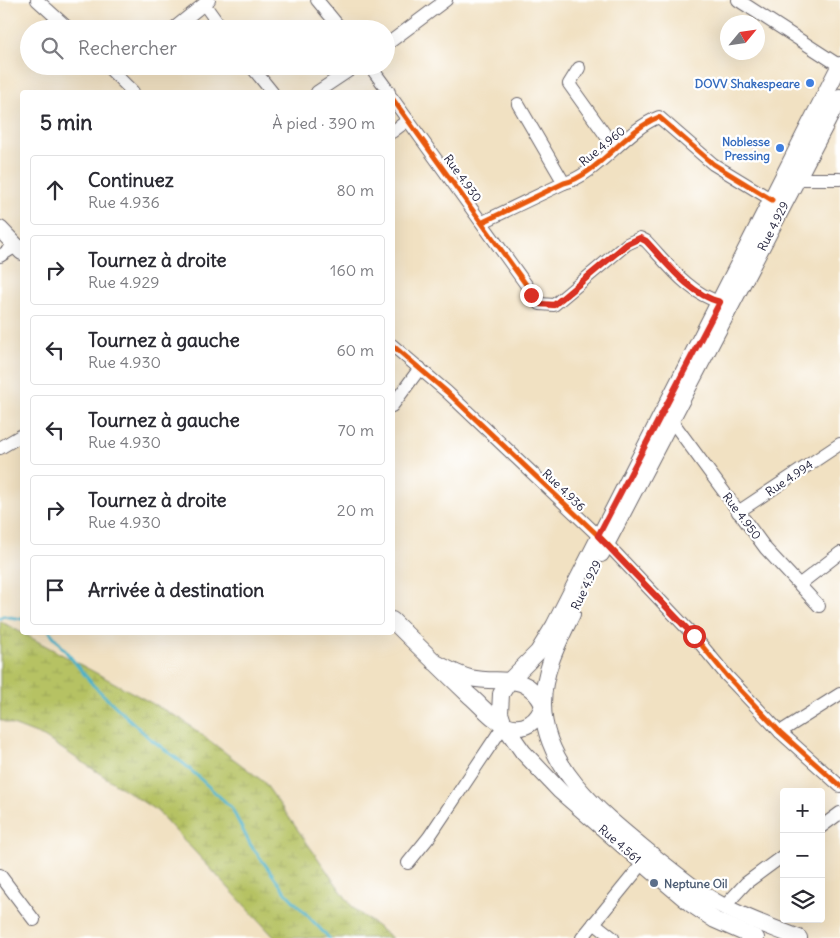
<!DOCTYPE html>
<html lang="fr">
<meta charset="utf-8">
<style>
body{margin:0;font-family:Delius,sans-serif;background:#f2f2f3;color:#2b2b33}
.controls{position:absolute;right:15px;bottom:15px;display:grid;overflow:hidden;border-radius:5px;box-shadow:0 5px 20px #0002}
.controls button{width:45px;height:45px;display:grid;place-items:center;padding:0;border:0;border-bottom:1px solid #e1e1e2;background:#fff;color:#2b2b33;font:25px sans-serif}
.compass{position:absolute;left:720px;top:15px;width:45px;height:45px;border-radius:50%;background:#fff;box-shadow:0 5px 20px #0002;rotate:61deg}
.stop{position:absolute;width:15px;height:15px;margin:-11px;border:4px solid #d93025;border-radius:50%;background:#fff}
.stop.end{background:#d93025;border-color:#fff;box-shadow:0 1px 5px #0008}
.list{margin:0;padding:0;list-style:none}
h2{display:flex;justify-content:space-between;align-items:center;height:65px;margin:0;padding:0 20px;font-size:21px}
h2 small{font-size:16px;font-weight:400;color:#7c7c81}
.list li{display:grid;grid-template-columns:32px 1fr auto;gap:15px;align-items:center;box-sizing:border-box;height:70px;margin:0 10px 10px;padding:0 10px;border:1px solid #e1e1e2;border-radius:5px}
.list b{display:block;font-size:19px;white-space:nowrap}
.list p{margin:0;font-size:16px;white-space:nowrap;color:#7c7c81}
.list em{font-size:16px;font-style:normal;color:#7c7c81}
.icon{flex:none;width:28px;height:28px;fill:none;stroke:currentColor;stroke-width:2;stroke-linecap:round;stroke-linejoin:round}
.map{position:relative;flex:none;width:840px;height:938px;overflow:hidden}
.search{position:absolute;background:#fff;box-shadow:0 5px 20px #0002;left:20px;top:20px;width:375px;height:55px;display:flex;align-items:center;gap:12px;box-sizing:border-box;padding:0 18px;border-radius:28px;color:#7c7c81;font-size:19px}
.panel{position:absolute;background:#fff;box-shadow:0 5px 20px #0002;left:20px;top:90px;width:375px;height:545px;border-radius:5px}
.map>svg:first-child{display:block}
.wetland{fill:url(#wetland-marsh);stroke:#6c7250}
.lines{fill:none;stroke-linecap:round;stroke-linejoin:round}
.stream{stroke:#4bb2ca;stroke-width:3}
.minor-casing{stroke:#6a656a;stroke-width:14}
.major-casing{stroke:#6a656a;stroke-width:18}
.minor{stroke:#fff;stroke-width:12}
.major{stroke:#fff;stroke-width:16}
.cycleway-casing{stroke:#fff;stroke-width:8}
.cycleway{stroke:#e8590c;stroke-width:5}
.route{stroke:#d93025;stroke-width:6}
.shop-dot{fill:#3f7fe0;stroke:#fff;stroke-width:2}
.service-dot{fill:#5c6f8a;stroke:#fff;stroke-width:2}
.labels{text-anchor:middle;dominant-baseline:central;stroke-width:4.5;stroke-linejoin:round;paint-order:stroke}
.shop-label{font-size:12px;font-weight:bold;fill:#366cbe;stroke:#fff;text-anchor:end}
.street-label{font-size:12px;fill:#22223b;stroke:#fff}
.service-label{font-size:12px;font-weight:bold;fill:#4e5e75;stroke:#fff;text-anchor:start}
</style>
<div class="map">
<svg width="840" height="938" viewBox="0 0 840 938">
<defs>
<pattern id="wetland-marsh" width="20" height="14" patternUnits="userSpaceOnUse" patternTransform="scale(1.25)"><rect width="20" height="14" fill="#b6c264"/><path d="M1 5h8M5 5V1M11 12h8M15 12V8" fill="none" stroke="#9ca658"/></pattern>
</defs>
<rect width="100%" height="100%" fill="#fff"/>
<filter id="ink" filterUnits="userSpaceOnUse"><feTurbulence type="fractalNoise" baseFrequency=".02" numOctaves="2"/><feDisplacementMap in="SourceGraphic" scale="10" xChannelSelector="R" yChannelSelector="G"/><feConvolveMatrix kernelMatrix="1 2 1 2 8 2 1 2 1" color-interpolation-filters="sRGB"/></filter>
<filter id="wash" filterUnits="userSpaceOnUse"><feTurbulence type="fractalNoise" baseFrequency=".0096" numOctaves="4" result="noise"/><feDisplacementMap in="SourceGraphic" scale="20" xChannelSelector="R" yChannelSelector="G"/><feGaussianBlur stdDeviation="1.12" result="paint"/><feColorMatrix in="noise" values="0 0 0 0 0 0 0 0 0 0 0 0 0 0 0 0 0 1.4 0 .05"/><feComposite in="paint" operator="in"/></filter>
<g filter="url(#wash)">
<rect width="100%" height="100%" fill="#f1e1c2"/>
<!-- wetland -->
<path class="wetland" d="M0 621 181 719 264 782 353 908 392 938H275L157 811 44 737 0 720Z"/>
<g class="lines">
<!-- stream -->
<g class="stream">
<path d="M0 618 3 616 22 619"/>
<path d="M50 632 93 685 148 737 184 764 231 807 250 844 286 893 329 938"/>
</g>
</g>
</g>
<g filter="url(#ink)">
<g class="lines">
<!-- minor casing -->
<g class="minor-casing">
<g id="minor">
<path d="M37 0 69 29"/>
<path d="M317 0 341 29"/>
<path d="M738 0 840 66"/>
<path d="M204 4 222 29"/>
<path d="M173 29 209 0"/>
<path d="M386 45 446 0"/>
<path d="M107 66 133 92"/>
<path d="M251 66 272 92"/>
<path d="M370 66 389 92"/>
<path d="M579 68 569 84 614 147"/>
<path d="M317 92 356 66"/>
<path d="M392 98 540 304 554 305 627 244 640 238 646 241C667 263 689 294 720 302"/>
<path d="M518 104 564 183"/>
<path d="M392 132 408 120"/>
<path d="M798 179H840"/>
<path d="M483 222 564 183C596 176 625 130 659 117L713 164 772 200"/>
<path d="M0 256 16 246"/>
<path d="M392 345 447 392 607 544 694 636 727 676 780 732 840 786"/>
<path d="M392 406 420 368"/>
<path d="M672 421 766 549 819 606"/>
<path d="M0 448 22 435"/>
<path d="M738 512 840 444"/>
<path d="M800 584 840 553"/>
<path d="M780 732 840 694"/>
<path d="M821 827 840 813"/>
<path d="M408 863 429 837 504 725"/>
<path d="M0 875 34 920"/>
<path d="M724 907 746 883 784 855"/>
<path d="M594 923 613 938"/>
<path d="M582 938 643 863"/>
</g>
</g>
<!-- major casing -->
<g class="major-casing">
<g id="major">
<path d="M0 229 22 252"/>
<path d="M601 554 840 97"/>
<path d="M572 614C558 643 543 671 543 704 543 770 606 817 652 855 675 873 697 892 723 906 747 919 774 928 799 938"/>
<path d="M392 620C418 646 444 671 470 696 481 705 492 720 506 725 523 732 539 722 543 704 524 670 501 685 470 678 458 675 446 668 434 662"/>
<path d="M756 938 715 920 691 904 665 882 560 791 523 752 504 725 500 713 501 694 510 680 538 652 554 626 840 65"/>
</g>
</g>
<!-- minor -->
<use href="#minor" class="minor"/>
<!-- major -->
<use href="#major" class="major"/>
<!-- cycleway casing -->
<g class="cycleway-casing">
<g id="cycleway">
<path d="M392 98 540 304 554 305 627 244 640 238 646 241C667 263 689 294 720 302"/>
<path d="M483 222 564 183C596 176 625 130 659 117L713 164 772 200"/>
<path d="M392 345 447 392 607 544 694 636 727 676 780 732 840 786"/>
</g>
</g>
<!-- cycleway -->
<use href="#cycleway" class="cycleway"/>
</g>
</g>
<g class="lines" filter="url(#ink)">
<!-- route -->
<path class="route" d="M531 295 540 304 554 305 627 244 640 238 646 241C667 263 689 294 720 302L598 536 694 636"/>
</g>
<!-- markers -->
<g class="shop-dot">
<circle cx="810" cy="83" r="5"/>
<circle cx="780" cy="148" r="5"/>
</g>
<circle class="service-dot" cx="654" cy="883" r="5"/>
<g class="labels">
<!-- shop labels -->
<g class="shop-label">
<text x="800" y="83">DOVV Shakespeare</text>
<text x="770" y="141">Noblesse<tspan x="770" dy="14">Pressing</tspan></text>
</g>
<!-- street labels -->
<g class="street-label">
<text transform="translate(602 146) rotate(-39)">Rue 4.960</text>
<text transform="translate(463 178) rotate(54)">Rue 4.930</text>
<text transform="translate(773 226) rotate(-63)">Rue 4.929</text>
<text transform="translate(789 478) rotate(-34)">Rue 4.994</text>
<text transform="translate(564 490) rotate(44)">Rue 4.936</text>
<text transform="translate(742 516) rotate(53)">Rue 4.950</text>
<text transform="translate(586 585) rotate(-64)">Rue 4.929</text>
<text transform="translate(620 844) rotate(41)">Rue 4.561</text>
</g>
<!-- service labels -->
<g class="service-label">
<text x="664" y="883">Neptune Oil</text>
</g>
</g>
</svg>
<div class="controls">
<button>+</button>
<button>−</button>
<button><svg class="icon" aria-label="layers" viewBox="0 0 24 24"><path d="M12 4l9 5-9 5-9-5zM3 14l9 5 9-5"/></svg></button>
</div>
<svg class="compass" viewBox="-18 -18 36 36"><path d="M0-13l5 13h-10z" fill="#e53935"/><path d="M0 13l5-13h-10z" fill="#7c7c81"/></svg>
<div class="stop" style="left:694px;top:636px"></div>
<div class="stop end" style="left:531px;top:295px"></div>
<div class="search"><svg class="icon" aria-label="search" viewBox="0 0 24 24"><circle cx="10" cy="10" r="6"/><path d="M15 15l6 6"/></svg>Rechercher</div>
<section class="panel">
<h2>5 min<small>À pied · 390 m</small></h2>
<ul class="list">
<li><svg class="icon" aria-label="ahead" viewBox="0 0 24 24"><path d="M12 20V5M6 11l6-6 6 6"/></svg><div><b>Continuez</b><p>Rue 4.936</p></div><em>80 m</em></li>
<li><svg class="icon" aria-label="right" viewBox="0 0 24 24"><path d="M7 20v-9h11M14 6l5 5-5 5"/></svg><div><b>Tournez à droite</b><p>Rue 4.929</p></div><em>160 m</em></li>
<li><svg class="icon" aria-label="left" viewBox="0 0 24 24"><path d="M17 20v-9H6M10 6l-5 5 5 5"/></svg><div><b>Tournez à gauche</b><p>Rue 4.930</p></div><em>60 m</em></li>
<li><svg class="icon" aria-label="left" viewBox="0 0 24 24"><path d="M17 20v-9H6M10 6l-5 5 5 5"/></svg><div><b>Tournez à gauche</b><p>Rue 4.930</p></div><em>70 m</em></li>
<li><svg class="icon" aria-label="right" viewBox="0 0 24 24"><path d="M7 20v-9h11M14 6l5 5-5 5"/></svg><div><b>Tournez à droite</b><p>Rue 4.930</p></div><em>20 m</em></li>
<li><svg class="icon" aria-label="arrive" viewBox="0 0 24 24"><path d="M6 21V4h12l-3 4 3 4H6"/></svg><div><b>Arrivée à destination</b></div></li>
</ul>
</section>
</div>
